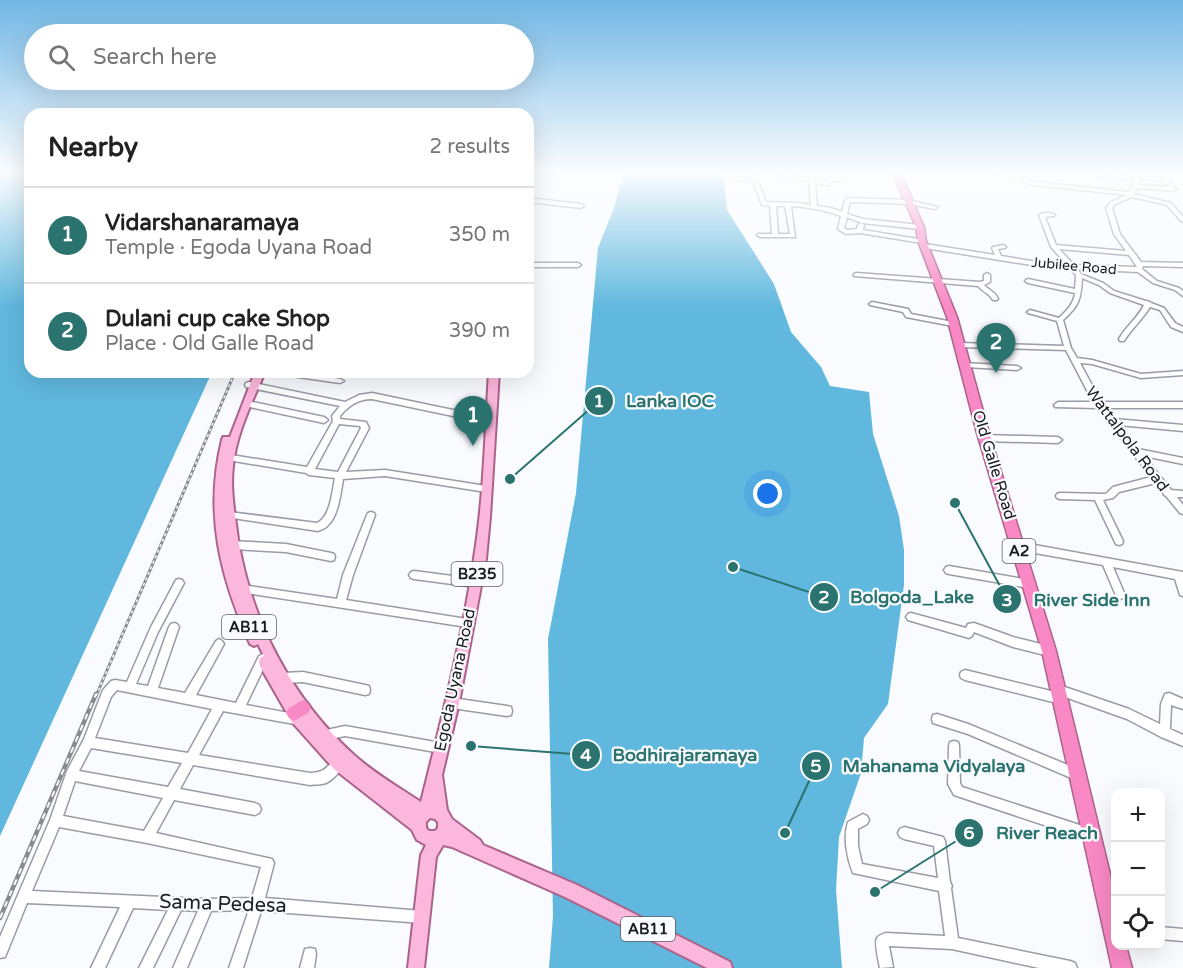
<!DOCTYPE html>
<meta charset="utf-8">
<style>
body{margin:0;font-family:"Varela Round",sans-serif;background:#f2f2f2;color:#222}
.controls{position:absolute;right:18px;bottom:18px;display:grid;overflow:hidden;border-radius:12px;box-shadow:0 6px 24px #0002}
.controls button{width:54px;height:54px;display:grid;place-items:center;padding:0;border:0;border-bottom:2px solid #e0e0e0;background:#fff;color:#222;font:30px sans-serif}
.you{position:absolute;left:768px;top:494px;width:21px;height:21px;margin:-15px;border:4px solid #fff;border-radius:50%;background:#1a73e8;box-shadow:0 0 0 9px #1a73e833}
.badge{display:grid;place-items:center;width:39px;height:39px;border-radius:50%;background:#2a736e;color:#fff;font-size:20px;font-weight:700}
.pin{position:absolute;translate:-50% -50px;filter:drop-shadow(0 2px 3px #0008)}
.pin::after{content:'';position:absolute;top:32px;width:21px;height:18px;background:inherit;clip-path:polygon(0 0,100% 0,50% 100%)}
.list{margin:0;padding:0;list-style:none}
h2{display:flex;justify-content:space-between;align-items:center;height:78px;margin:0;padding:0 24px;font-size:26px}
h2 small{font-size:20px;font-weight:400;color:#767676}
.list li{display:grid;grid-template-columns:39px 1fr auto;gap:18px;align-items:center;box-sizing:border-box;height:96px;padding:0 24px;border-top:2px solid #e0e0e0}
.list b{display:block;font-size:22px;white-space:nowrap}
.list p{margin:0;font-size:20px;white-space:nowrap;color:#767676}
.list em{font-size:20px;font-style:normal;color:#767676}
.icon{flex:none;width:33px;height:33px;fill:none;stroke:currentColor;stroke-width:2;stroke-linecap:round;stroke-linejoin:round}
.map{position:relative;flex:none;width:1183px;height:968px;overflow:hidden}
.search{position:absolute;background:#fff;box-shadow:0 6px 24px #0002;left:24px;top:24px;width:510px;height:66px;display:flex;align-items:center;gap:15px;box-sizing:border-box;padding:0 21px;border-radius:33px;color:#767676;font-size:22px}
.panel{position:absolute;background:#fff;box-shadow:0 6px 24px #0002;left:24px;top:108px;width:510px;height:270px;border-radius:18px}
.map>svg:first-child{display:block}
.water{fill:#60b8df}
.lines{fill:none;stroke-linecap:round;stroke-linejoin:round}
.minor-casing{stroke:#989ca4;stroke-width:3}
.major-casing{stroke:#ab638b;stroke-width:4}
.highway-casing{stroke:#ab638b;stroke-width:3}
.minor{fill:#fff;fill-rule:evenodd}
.major{fill:#fbb8dc;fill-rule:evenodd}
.highway{fill:#f989c5;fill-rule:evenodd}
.rail-far1-casing{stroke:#888a8d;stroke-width:3}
.rail-casing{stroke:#888a8d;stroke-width:4.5}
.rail-far1{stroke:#f9fbff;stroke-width:1.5;stroke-dasharray:3;stroke-linecap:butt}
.rail{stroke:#f9fbff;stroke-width:2;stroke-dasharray:6;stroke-linecap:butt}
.labels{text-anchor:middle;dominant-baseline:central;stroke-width:4.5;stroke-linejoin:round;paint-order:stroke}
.far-street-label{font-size:14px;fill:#1a1c1f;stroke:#f9fbff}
.shield{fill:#f9fbff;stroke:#5d5f62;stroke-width:1.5}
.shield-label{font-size:15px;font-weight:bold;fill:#1a1c1f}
.street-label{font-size:16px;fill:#1a1c1f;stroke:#f9fbff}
.near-street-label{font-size:20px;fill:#1a1c1f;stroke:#f9fbff}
.leader{fill:none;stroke:#2a736e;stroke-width:2}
.callout-dot{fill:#2a736e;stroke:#f9fbff;stroke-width:2}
.mark-label{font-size:18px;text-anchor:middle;font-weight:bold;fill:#fff}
.callout-label{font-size:18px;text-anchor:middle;font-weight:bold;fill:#2a736e;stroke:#f9fbff;stroke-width:4.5;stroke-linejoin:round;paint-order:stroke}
</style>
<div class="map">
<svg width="1183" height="968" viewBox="0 0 1183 968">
<rect width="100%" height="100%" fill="#f9fbff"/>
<!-- water -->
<g class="water">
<path d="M0 172H30V372H212L0 836Z"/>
<path d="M624 172H720L724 178 727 210 774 284 791 332 821 367 830 386 869 392 873 434 899 516 904 550V585L888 704 864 738 861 773 839 837 836 890 842 968H549L553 916 548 639 576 493 598 248 614 208Z"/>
</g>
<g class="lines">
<!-- minor casing -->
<g class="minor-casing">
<g id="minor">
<path d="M738 172H743L739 177 758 181 766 202 799 203 811 205 809 182 756 172H769L826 181 827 178 829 177 846 178 847 179 844 181H831L830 184 828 185 815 183 817 206 831 208 842 212 845 200 848 198 908 200 938 207 935 209 910 204 850 202 847 214 863 219 920 225 923 227 920 229 862 223 847 217 844 228 847 230 857 229 858 225 861 223 864 225 863 230 924 240 925 241 922 243 860 233 846 234 838 229 841 216C825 210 808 207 791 206L795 237H760L757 235 758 234H772L770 206 762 205 754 183 734 179 733 178ZM776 206H785L790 234H778Z"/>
<path d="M998 172H1008L1023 179 1035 182 1129 192 1134 183V180L1093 175 1090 173 1099 172 1134 177 1133 172H1139V176L1168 179 1176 189 1173 191 1137 188 1134 194 1171 203 1183 217V222L1181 221 1167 205 1132 197 1115 204 1112 208 1120 234 1141 262 1183 263V267L1143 266 1142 269 1157 281 1179 288 1183 291V296L1175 290 1153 283 1138 272 1077 269 1081 274 1103 283 1114 291 1146 301 1150 302 1151 303 1164 308 1175 323 1183 327V332L1171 327 1160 310 1150 307C1143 319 1132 328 1124 341H1120L1119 339C1126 326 1138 318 1144 305L1110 293 1099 285 1082 278C1081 299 1079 306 1063 320L1071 348 1077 358 1092 360 1141 374 1183 371V375L1141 378 1092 364 1080 363 1101 402H1183V408H1105L1114 419 1183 425V431L1119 425 1138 449 1183 458V464L1144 456 1171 490 1183 491V497H1177L1183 505V514L1180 513 1166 496 1164 495 1163 492 1156 483 1119 492 1113 498 1103 500 1123 541 1122 544 1119 545 1116 544 1095 500 1060 499 1057 498 1056 496 1057 494 1060 493 1105 494 1107 493 1113 487 1151 477 1097 408 1055 407 1054 405 1058 402H1093L1066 350 960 347 957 345 960 343 1064 346 1057 321 1028 313 1027 312 1030 310 1059 318C1066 311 1074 304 1075 293L1028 283 1025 281 1028 279 1075 289 1076 275 1070 269 1050 268 925 248 922 246 925 244 995 255 992 248 993 247 1003 245 1006 247 1005 248 998 249 1001 256 1050 264 1067 265 1051 247 1039 215C1043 212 1051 212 1055 215L1054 216 1045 217 1056 245 1126 251 1114 234 1106 208 1111 202 1127 195 1034 185 1019 181ZM1139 179 1164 181 1169 187 1139 185ZM1059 249 1129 255 1137 267 1074 265Z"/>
<path d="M528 198 581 204 584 206 581 208 528 202Z"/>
<path d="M528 263H578L581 265 578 267H528Z"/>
<path d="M856 273 980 282 984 281V275L987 273 990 275V282L984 285C989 291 995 291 998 299L997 300H993C989 293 983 292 978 286L854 276V274Z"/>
<path d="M872 302 908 309 911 314 953 322 956 324 953 326 906 317 903 312 870 305 869 304Z"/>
<path d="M964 363 1017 366 1021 368 1017 370 966 367 962 365Z"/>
<path d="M273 372H294L340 379 344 381 340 383 277 374Z"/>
<path d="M351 372H360L356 374Z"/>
<path d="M249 382 345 402 359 395 372 393 453 410 494 409 495 411 491 414 453 416 372 399C358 399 348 406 340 416V419L366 422 369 428 346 472 385 470 486 486 489 487 490 489 489 491 486 492 385 476 343 479C341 492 338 518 327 526 326 528 320 530 318 531L226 517 225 515 226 513 229 512 317 523C331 516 332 492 335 478L309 475 306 473 222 459 221 457 225 454 307 467 333 421 332 416 340 406 246 387 245 385 246 383ZM339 424 360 426 361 428 338 472 315 469Z"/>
<path d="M248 401 324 417 328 420 324 423 245 406 244 404 245 402Z"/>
<path d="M985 435 1058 437 1062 440 1058 443 985 441 981 438Z"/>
<path d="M371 512 374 513 375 515 353 575 346 600 467 619 470 620 472 623 470 626 467 627 239 592 237 589 239 586 242 585 337 599 343 575 367 515 368 513Z"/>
<path d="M232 541 286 544 331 553 334 554 335 557 334 560 331 561 286 552 232 549 229 548 228 545 229 542Z"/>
<path d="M1018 542 1183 572V596L1180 595 1175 579 1113 567 1125 595 1123 598 1120 599 1117 598 1103 565 1018 550 1015 549 1014 546 1015 543Z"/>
<path d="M949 566 1029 580 1032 581 1034 584 1032 587 1029 588 949 574 946 573 944 570 946 567Z"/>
<path d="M414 571 475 579 478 580 480 583 478 586 475 587 414 579 411 578 409 575 411 572Z"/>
<path d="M179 579 182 580 184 583 158 632 136 684 148 686 169 627 171 624 174 623 177 624 179 627 158 688 185 693 216 641 219 639 222 641 224 644 196 695 236 703 259 656 263 654 267 656 268 659 246 705 300 715 304 716 305 720 304 724 300 725 223 711 199 755 310 773C329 772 325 765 339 758L343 760 345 764C341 770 333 780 326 783 321 785 315 784 310 785L193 765 180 789 255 803 259 805 261 809 259 813 255 815 174 800 156 833 272 859 274 863 265 898 422 911 426 913 428 917 426 921 422 923 261 911 243 968H229L249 910 211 911 187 968H173L198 911 181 910 153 968H139L168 910 133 908 105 968H91L120 907 27 903 5 957 0 958V937L50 820 67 771 84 739 103 690 111 681 115 680 127 682 151 627 176 580ZM117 690 212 709 188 753 95 738 111 697ZM91 748 182 763 168 787 79 771ZM75 781 163 798 144 831 63 816ZM59 827 147 843 261 867 252 898 207 899 32 891Z"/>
<path d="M911 613 966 628 968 624 974 623 1013 637 1049 646 1053 648 1054 651 1053 654 1049 656 1013 647 974 632 972 636 969 638 908 620 906 617 908 614Z"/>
<path d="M965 670 1055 692 1054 690 1055 686 1059 685 1129 709 1160 724 1161 704 1165 694 1169 693 1183 699V709L1171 705 1170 729 1183 735V746L1161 737 1127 719 1065 697V703L1061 704 965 680 961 678 960 675 961 672Z"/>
<path d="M303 672 365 685 369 686 370 690 369 694 365 695 303 682 283 683 279 682 278 678 279 674 283 673Z"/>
<path d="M452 698 507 706 511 707 512 711 511 715 507 716 452 708 448 707 447 703 448 699Z"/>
<path d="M937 714 968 724 1080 770 1082 774 1080 778 1076 780 968 734 933 723 932 719 933 715Z"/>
<path d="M345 726 441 743 445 744 446 748 445 752 441 753 345 736 326 740 322 739 321 735 322 731Z"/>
<path d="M954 741 958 742 959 746 960 783 962 787 1092 829 1096 831 1098 835 1096 839 1092 841 954 795 948 784 949 746 950 742Z"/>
<path d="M863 814 867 816 869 820 867 824 858 829V846L862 864 938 878 934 846 904 839 900 837 898 833 900 829 904 827 943 837 945 841 950 882 952 886 951 888 958 938 1070 961 1075 963 1077 968H1039L952 949 889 946 893 967 880 968C879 962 874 943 877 938 879 935 883 934 886 933L945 936 939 891 853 873C847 858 843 837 848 822Z"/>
<path d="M1160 927 1183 929V941L1160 939Z"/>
<path d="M310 948 315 949 316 954 314 968H300L305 949Z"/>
</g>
</g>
<!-- major casing -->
<g class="major-casing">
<g id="major">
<path d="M528 172H532L531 177 528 179Z"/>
<path d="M255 372H265C252 402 236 434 233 466 230 490 235 515 238 539 251 621 292 699 354 755 374 773 398 787 421 802 441 722 462 639 474 558 484 497 485 434 489 372H499L490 517 486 559 459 703 442 775 447 810 452 819 480 840 483 845 577 885 730 962 732 968H707L565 897 452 847 443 845 436 857 424 968H408L421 855 426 845 417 840 412 830 334 769 292 722 260 666 259 662 260 658 264 656 258 644 254 646 250 644C220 576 204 513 222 440L223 437H230ZM430 818 435 819 438 822V828L435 831H429L426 828V822Z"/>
</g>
</g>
<!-- highway casing -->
<g class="highway-casing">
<g id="highway">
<path d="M892 172H900L924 227 926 241 957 317 989 433 1056 651 1116 899V946H1126L1132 968H1112L1042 651 977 433 947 317 918 241 916 227Z"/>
<path d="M303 700 308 703 311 708 308 713 294 721 289 718 286 713 289 708Z"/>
</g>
</g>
<!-- minor -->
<use href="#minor" class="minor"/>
<!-- major -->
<use href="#major" class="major"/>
<!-- highway -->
<use href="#highway" class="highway"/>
<!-- rail-far1 casing -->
<g class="rail-far1-casing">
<path id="rail-far1" d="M96 696 235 372"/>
</g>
<!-- rail casing -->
<g class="rail-casing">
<path id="rail" d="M0 918 96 694"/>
</g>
<!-- rail-far1 -->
<use href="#rail-far1" class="rail-far1"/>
<!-- rail -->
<use href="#rail" class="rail"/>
</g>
<!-- sky -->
<linearGradient id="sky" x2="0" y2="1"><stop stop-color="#71b6e4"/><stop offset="0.56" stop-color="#fcfdff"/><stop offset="1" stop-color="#fcfdff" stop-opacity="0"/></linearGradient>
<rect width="1183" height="308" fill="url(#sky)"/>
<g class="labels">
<!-- far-street labels -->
<g class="far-street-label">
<text transform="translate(1074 266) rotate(5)">Jubilee Road</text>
</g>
<!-- shield labels -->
<g class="shield">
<rect x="1002.5" y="539" width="33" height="24" rx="4.5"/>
<rect x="451.5" y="562" width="51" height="24" rx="4.5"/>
<rect x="222" y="615" width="54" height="24" rx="4.5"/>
<rect x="621" y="917" width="54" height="24" rx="4.5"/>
</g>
<g class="shield-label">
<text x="1019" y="551">A2</text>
<text x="477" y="574">B235</text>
<text x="249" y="627">AB11</text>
<text x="648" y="929">AB11</text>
</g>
<!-- street labels -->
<g class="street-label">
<text transform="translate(1127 439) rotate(53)">Wattalpola Road</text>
<text transform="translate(994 465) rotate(73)">Old Galle Road</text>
<text transform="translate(455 680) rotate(-78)">Egoda Uyana Road</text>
</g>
<!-- near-street labels -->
<g class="near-street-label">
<text transform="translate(223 904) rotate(2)">Sama Pedesa</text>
</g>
</g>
<!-- callouts -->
<path class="leader" d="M510 479L599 401M733 567L824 597M955 503L1007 599M471 746L586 755M785 833L816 766M875 892L969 833"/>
<g class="callout-dot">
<circle cx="510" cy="479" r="6"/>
<circle cx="733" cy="567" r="6"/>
<circle cx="955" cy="503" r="6"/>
<circle cx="471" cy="746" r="6"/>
<circle cx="785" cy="833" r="6"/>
<circle cx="875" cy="892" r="6"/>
<circle cx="599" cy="401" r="15"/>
<circle cx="824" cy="597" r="15"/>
<circle cx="1007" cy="599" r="15"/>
<circle cx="586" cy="755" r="15"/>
<circle cx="816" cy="766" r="15"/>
<circle cx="969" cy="833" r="15"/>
</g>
<g class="mark-label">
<text x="599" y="407">1</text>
<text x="824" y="603">2</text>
<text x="1007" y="606">3</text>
<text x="586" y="761">4</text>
<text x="816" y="772">5</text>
<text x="969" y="839">6</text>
</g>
<g class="callout-label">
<text x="670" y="407">Lanka IOC</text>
<text x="912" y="603">Bolgoda_Lake</text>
<text x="1092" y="606">River Side Inn</text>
<text x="685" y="761">Bodhirajaramaya</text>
<text x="934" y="772">Mahanama Vidyalaya</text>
<text x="1047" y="839">River Reach</text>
</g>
</svg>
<div class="controls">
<button>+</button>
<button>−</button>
<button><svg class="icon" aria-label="locate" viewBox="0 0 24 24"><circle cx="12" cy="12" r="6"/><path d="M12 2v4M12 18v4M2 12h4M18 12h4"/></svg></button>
</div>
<div class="you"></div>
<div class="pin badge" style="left:473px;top:446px">1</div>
<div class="pin badge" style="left:996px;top:373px">2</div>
<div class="search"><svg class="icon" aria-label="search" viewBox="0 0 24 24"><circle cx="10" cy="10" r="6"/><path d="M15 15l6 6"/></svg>Search here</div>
<section class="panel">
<h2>Nearby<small>2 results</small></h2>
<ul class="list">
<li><span class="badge">1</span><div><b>Vidarshanaramaya</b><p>Temple · Egoda Uyana Road</p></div><em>350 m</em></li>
<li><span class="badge">2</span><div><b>Dulani cup cake Shop</b><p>Place · Old Galle Road</p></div><em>390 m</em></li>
</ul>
</section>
</div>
